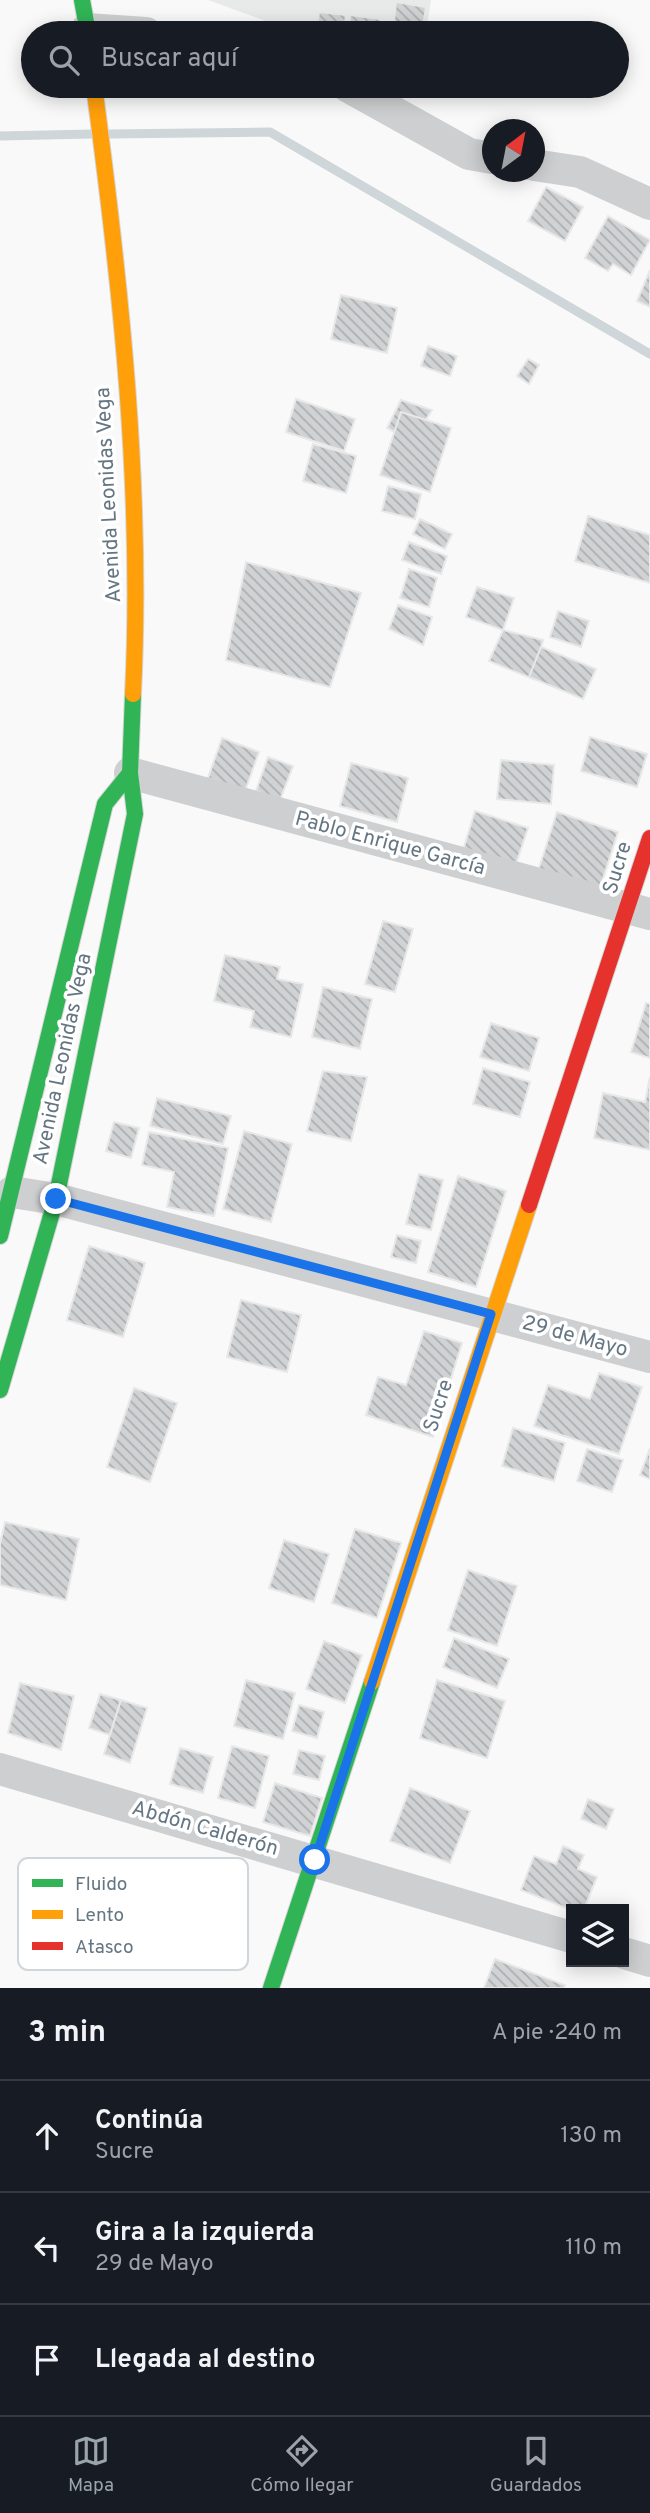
<!DOCTYPE html>
<html lang="es">
<meta charset="utf-8">
<style>
body{margin:0;font-family:Overpass,sans-serif;background:#20242c;color:#f1f3f6}
.controls{position:absolute;right:21px;bottom:21px;display:grid;overflow:hidden;border-radius:0px;box-shadow:0 4px 18px #0003}
.controls button{width:63px;height:63px;display:grid;place-items:center;padding:0;border:0;border-bottom:2px solid #363941;background:#171b24;color:#f1f3f6;font:35px sans-serif}
.compass{position:absolute;left:482px;top:119px;width:63px;height:63px;border-radius:50%;background:#171b24;box-shadow:0 4px 18px #0003;rotate:32deg}
.stop{position:absolute;width:21px;height:21px;margin:-16px;border:5px solid #1a73e8;border-radius:50%;background:#fff}
.stop.end{background:#1a73e8;border-color:#fff;box-shadow:0 2px 7px #0008}
.list{margin:0;padding:0;list-style:none}
h2{display:flex;justify-content:space-between;align-items:center;height:91px;margin:0;padding:0 28px;font-size:30px}
h2 small{font-size:23px;font-weight:400;color:#9ea1a6}
.list li{display:grid;grid-template-columns:46px 1fr auto;gap:21px;align-items:center;box-sizing:border-box;height:112px;padding:0 28px;border-top:2px solid #363941}
.list b{display:block;font-size:26px;white-space:nowrap}
.list p{margin:0;font-size:23px;white-space:nowrap;color:#9ea1a6}
.list em{font-size:23px;font-style:normal;color:#9ea1a6}
.icon{flex:none;width:38px;height:38px;fill:none;stroke:currentColor;stroke-width:2;stroke-linecap:round;stroke-linejoin:round}
.map{position:relative;flex:none;width:650px;height:1988px;overflow:hidden}
.search{position:absolute;background:#171b24;box-shadow:0 4px 18px #0003;left:21px;right:21px;top:21px;height:77px;display:flex;align-items:center;gap:18px;box-sizing:border-box;padding:0 24px;border-radius:38px;color:#9ea1a6;font-size:26px}
.sheet{height:427px;background:#171b24}
nav{display:flex;justify-content:space-around;align-items:center;box-sizing:border-box;height:98px;border-top:2px solid #363941;background:#171b24;font-size:19px;color:#9ea1a6}
nav a{display:grid;justify-items:center;gap:4px}
nav .on{color:#99a4ac}
.map>svg:first-child{display:block}
.built{fill:#e8e9e9}
.lines{fill:none;stroke-linecap:round;stroke-linejoin:round}
.stream{stroke:#ced6d9;stroke-width:9}
.building{fill:url(#building-back-hatch);stroke:#e8e8e8;stroke-width:2}
.fast-casing{stroke:#d5d6d7;stroke-width:18}
.slow-casing{stroke:#d5d6d7;stroke-width:18}
.jam-casing{stroke:#d5d6d7;stroke-width:18}
.street{stroke:#cecfd0;stroke-width:32}
.fast{stroke:#30b455;stroke-width:16}
.slow{stroke:#ff9f0a;stroke-width:16}
.jam{stroke:#e5322d;stroke-width:16}
.route{stroke:#1a73e8;stroke-width:9}
.labels{text-anchor:middle;dominant-baseline:central;stroke-width:7;stroke-linejoin:round;paint-order:stroke}
.street-label{font-size:21px;fill:#657683;stroke:#fff}
.key{fill:#fff;stroke:#d1d6da;stroke-width:2}
.key-label{font-size:19px;fill:#657683}
</style>
<div class="map">
<svg width="650" height="1988" viewBox="0 0 650 1988">
<defs>
<pattern id="building-back-hatch" width="6" height="6" patternUnits="userSpaceOnUse" patternTransform="scale(1.75)"><rect width="6" height="6" fill="#d0d2d3"/><path d="M-1 5l2 2M0 0l6 6M5-1l2 2" fill="none" stroke="#acafb1"/></pattern>
</defs>
<rect width="100%" height="100%" fill="#f9f9f9"/>
<!-- built -->
<path class="built" d="M208 0H431L426 33H298Z"/>
<g class="lines">
<!-- stream -->
<g class="stream">
<path d="M110 134 270 132 650 354"/>
<path d="M0 136 92 134"/>
</g>
</g>
<!-- building -->
<g class="building">
<path d="M396 2 426 7 422 33 393 31Z"/>
<path d="M319 12 346 15 344 33H316Z"/>
<path d="M350 15 380 19 378 33H348Z"/>
<path d="M546 187 583 207 565 241 528 221Z"/>
<path d="M608 216 650 240 631 275 613 264 608 271 585 258Z"/>
<path d="M650 270V307L637 301Z"/>
<path d="M341 295 397 308 387 353 331 339Z"/>
<path d="M428 346 457 356 450 376 421 366Z"/>
<path d="M528 359 539 365 529 384 517 376Z"/>
<path d="M296 399 355 419 344 451 286 432Z"/>
<path d="M401 400 432 410 422 426 441 438 433 452 387 428Z"/>
<path d="M401 412 451 428 430 492 380 475Z"/>
<path d="M313 444 356 456 346 493 303 481Z"/>
<path d="M388 486 421 494 415 519 382 511Z"/>
<path d="M588 516 650 535V583L575 561Z"/>
<path d="M420 519 452 534 445 549 413 534Z"/>
<path d="M409 542 447 556 441 574 402 560Z"/>
<path d="M246 562 361 593 330 687 226 660Z"/>
<path d="M409 569 437 578 429 607 400 598Z"/>
<path d="M477 587 514 598 503 630 466 617Z"/>
<path d="M398 605 432 617 423 645 389 629Z"/>
<path d="M558 611 589 621 581 647 550 637Z"/>
<path d="M503 630 543 640 533 679 489 661Z"/>
<path d="M541 647 596 669 583 699 529 677Z"/>
<path d="M590 737 647 754 637 787 581 771Z"/>
<path d="M222 738 259 752 245 791 208 778Z"/>
<path d="M268 757 293 766 280 800 256 791Z"/>
<path d="M501 760 554 765 551 804 497 799Z"/>
<path d="M351 763 408 778 397 822 340 806Z"/>
<path d="M475 811 528 828 515 867 463 850Z"/>
<path d="M557 812 618 832 599 891 538 871Z"/>
<path d="M383 921 413 929 395 992 365 984Z"/>
<path d="M225 955 280 967 277 979 303 984 291 1037 250 1027 254 1011 214 1001Z"/>
<path d="M323 987 372 999 360 1049 312 1037Z"/>
<path d="M646 1003 650 1004V1058L631 1052Z"/>
<path d="M491 1023 539 1038 529 1071 480 1057Z"/>
<path d="M483 1068 530 1082 520 1117 473 1104Z"/>
<path d="M323 1071 367 1077 351 1141 307 1131Z"/>
<path d="M650 1077V1150L594 1138 603 1093 645 1102Z"/>
<path d="M157 1098 231 1116 223 1144 150 1126Z"/>
<path d="M114 1122 139 1128 131 1158 106 1151Z"/>
<path d="M244 1131 292 1144 271 1222 223 1209Z"/>
<path d="M149 1132 228 1148 214 1216 167 1207 174 1172 142 1165Z"/>
<path d="M419 1174 443 1180 431 1230 406 1224Z"/>
<path d="M458 1176 506 1191 476 1287 428 1272Z"/>
<path d="M397 1235 421 1241 416 1263 391 1257Z"/>
<path d="M89 1246 145 1263 123 1337 67 1320Z"/>
<path d="M241 1300 301 1315 287 1372 227 1357Z"/>
<path d="M424 1331 462 1343 433 1437 366 1415 378 1377 406 1385Z"/>
<path d="M599 1373 642 1387 619 1454 534 1426 548 1385 590 1399Z"/>
<path d="M134 1388 177 1403 150 1482 107 1467Z"/>
<path d="M513 1428 565 1443 554 1481 502 1466Z"/>
<path d="M650 1448V1479L640 1475Z"/>
<path d="M587 1449 623 1460 612 1492 577 1481Z"/>
<path d="M5 1522 79 1539 66 1600 0 1585V1544Z"/>
<path d="M355 1529 401 1543 377 1618 332 1603Z"/>
<path d="M284 1540 329 1554 314 1602 269 1588Z"/>
<path d="M468 1570 517 1586 497 1646 448 1630Z"/>
<path d="M454 1638 509 1659 497 1688 443 1667Z"/>
<path d="M324 1641 362 1655 345 1703 306 1689Z"/>
<path d="M246 1680 295 1693 283 1739 234 1726Z"/>
<path d="M437 1680 505 1701 487 1758 420 1738Z"/>
<path d="M20 1683 74 1696 61 1750 8 1733Z"/>
<path d="M100 1694 121 1700 110 1735 89 1728Z"/>
<path d="M121 1700 147 1708 130 1763 104 1754Z"/>
<path d="M299 1705 324 1712 317 1738 292 1731Z"/>
<path d="M232 1746 269 1756 255 1808 218 1798Z"/>
<path d="M180 1748 213 1757 203 1793 170 1784Z"/>
<path d="M299 1750 325 1756 319 1780 293 1774Z"/>
<path d="M275 1783 322 1798 310 1836 263 1822Z"/>
<path d="M410 1788 470 1811 450 1863 390 1841Z"/>
<path d="M588 1799 614 1809 606 1829 581 1819Z"/>
<path d="M563 1846 584 1855 578 1869 597 1877 584 1909 571 1910 521 1890 534 1856 556 1864Z"/>
<path d="M495 1959 565 1985 564 1988H484Z"/>
</g>
<g class="lines">
<!-- fast casing -->
<g class="fast-casing">
<g id="fast">
<path d="M82 0 88 33"/>
<path d="M0 1236 105 804 130 773"/>
<path d="M0 1390 56 1199 135 814 130 773 133 694"/>
<path d="M271 1988 372 1682"/>
</g>
</g>
<!-- slow casing -->
<g class="slow-casing">
<g id="slow">
<path d="M94 86C121 287 143 492 133 694"/>
<path d="M372 1682 529 1205"/>
</g>
</g>
<!-- jam casing -->
<g class="jam-casing">
<path id="jam" d="M529 1205 650 838"/>
</g>
<!-- street -->
<g class="street">
<path d="M87 29 146 33"/>
<path d="M347 86 469 154 492 158"/>
<path d="M534 165 580 172 650 204"/>
<path d="M130 773 650 914"/>
<path d="M12 1192 56 1199 650 1357"/>
<path d="M0 1769 571 1937"/>
<path d="M624 1953 650 1961"/>
</g>
<!-- fast -->
<use href="#fast" class="fast"/>
<!-- slow -->
<use href="#slow" class="slow"/>
<!-- jam -->
<use href="#jam" class="jam"/>
</g>
<g class="lines">
<!-- route -->
<path class="route" d="M56 1199 491 1314 315 1860"/>
</g>
<g class="labels">
<!-- street labels -->
<g class="street-label">
<text transform="translate(109 495) rotate(-93)">Avenida Leonidas Vega</text>
<text transform="translate(390 844) rotate(15)">Pablo Enrique García</text>
<text transform="translate(618 868) rotate(-73)">Sucre</text>
<text transform="translate(63 1059) rotate(-78)">Avenida Leonidas Vega</text>
<text transform="translate(575 1337) rotate(15)">29 de Mayo</text>
<text transform="translate(439 1406) rotate(-72)">Sucre</text>
<text transform="translate(205 1829) rotate(16)">Abdón Calderón</text>
</g>
</g>
<!-- legend -->
<rect x="18" y="1858" width="230" height="112" rx="10" class="key"/>
<rect x="32" y="1879" width="31" height="8" fill="#30b455"/>
<rect x="32" y="1910" width="31" height="9" fill="#ff9f0a"/>
<rect x="32" y="1942" width="31" height="8" fill="#e5322d"/>
<g class="key-label">
<text x="75" y="1890">Fluido</text>
<text x="75" y="1921">Lento</text>
<text x="75" y="1953">Atasco</text>
</g>
</svg>
<div class="controls">
<button><svg class="icon" aria-label="layers" viewBox="0 0 24 24"><path d="M12 4l9 5-9 5-9-5zM3 14l9 5 9-5"/></svg></button>
</div>
<svg class="compass" viewBox="-18 -18 36 36"><path d="M0-13l5 13h-10z" fill="#e53935"/><path d="M0 13l5-13h-10z" fill="#9ea1a6"/></svg>
<div class="stop" style="left:315px;top:1860px"></div>
<div class="stop end" style="left:56px;top:1199px"></div>
<div class="search"><svg class="icon" aria-label="search" viewBox="0 0 24 24"><circle cx="10" cy="10" r="6"/><path d="M15 15l6 6"/></svg>Buscar aquí</div>
</div>
<section class="sheet">
<h2>3 min<small>A pie · 240 m</small></h2>
<ul class="list">
<li><svg class="icon" aria-label="ahead" viewBox="0 0 24 24"><path d="M12 20V5M6 11l6-6 6 6"/></svg><div><b>Continúa</b><p>Sucre</p></div><em>130 m</em></li>
<li><svg class="icon" aria-label="left" viewBox="0 0 24 24"><path d="M17 20v-9H6M10 6l-5 5 5 5"/></svg><div><b>Gira a la izquierda</b><p>29 de Mayo</p></div><em>110 m</em></li>
<li><svg class="icon" aria-label="arrive" viewBox="0 0 24 24"><path d="M6 21V4h12l-3 4 3 4H6"/></svg><div><b>Llegada al destino</b></div></li>
</ul>
</section>
<nav>
<a class="on"><svg class="icon" aria-label="map" viewBox="0 0 24 24"><path d="M3 6l6-2 6 2 6-2v14l-6 2-6-2-6 2zM9 4v14M15 6v14"/></svg>Mapa</a>
<a><svg class="icon" aria-label="directions" viewBox="0 0 24 24"><path d="M12 3l9 9-9 9-9-9zM9 14v-3h6M13 9l2 2-2 2"/></svg>Cómo llegar</a>
<a><svg class="icon" aria-label="saved" viewBox="0 0 24 24"><path d="M7 4h10v16l-5-4-5 4z"/></svg>Guardados</a>
</nav>
